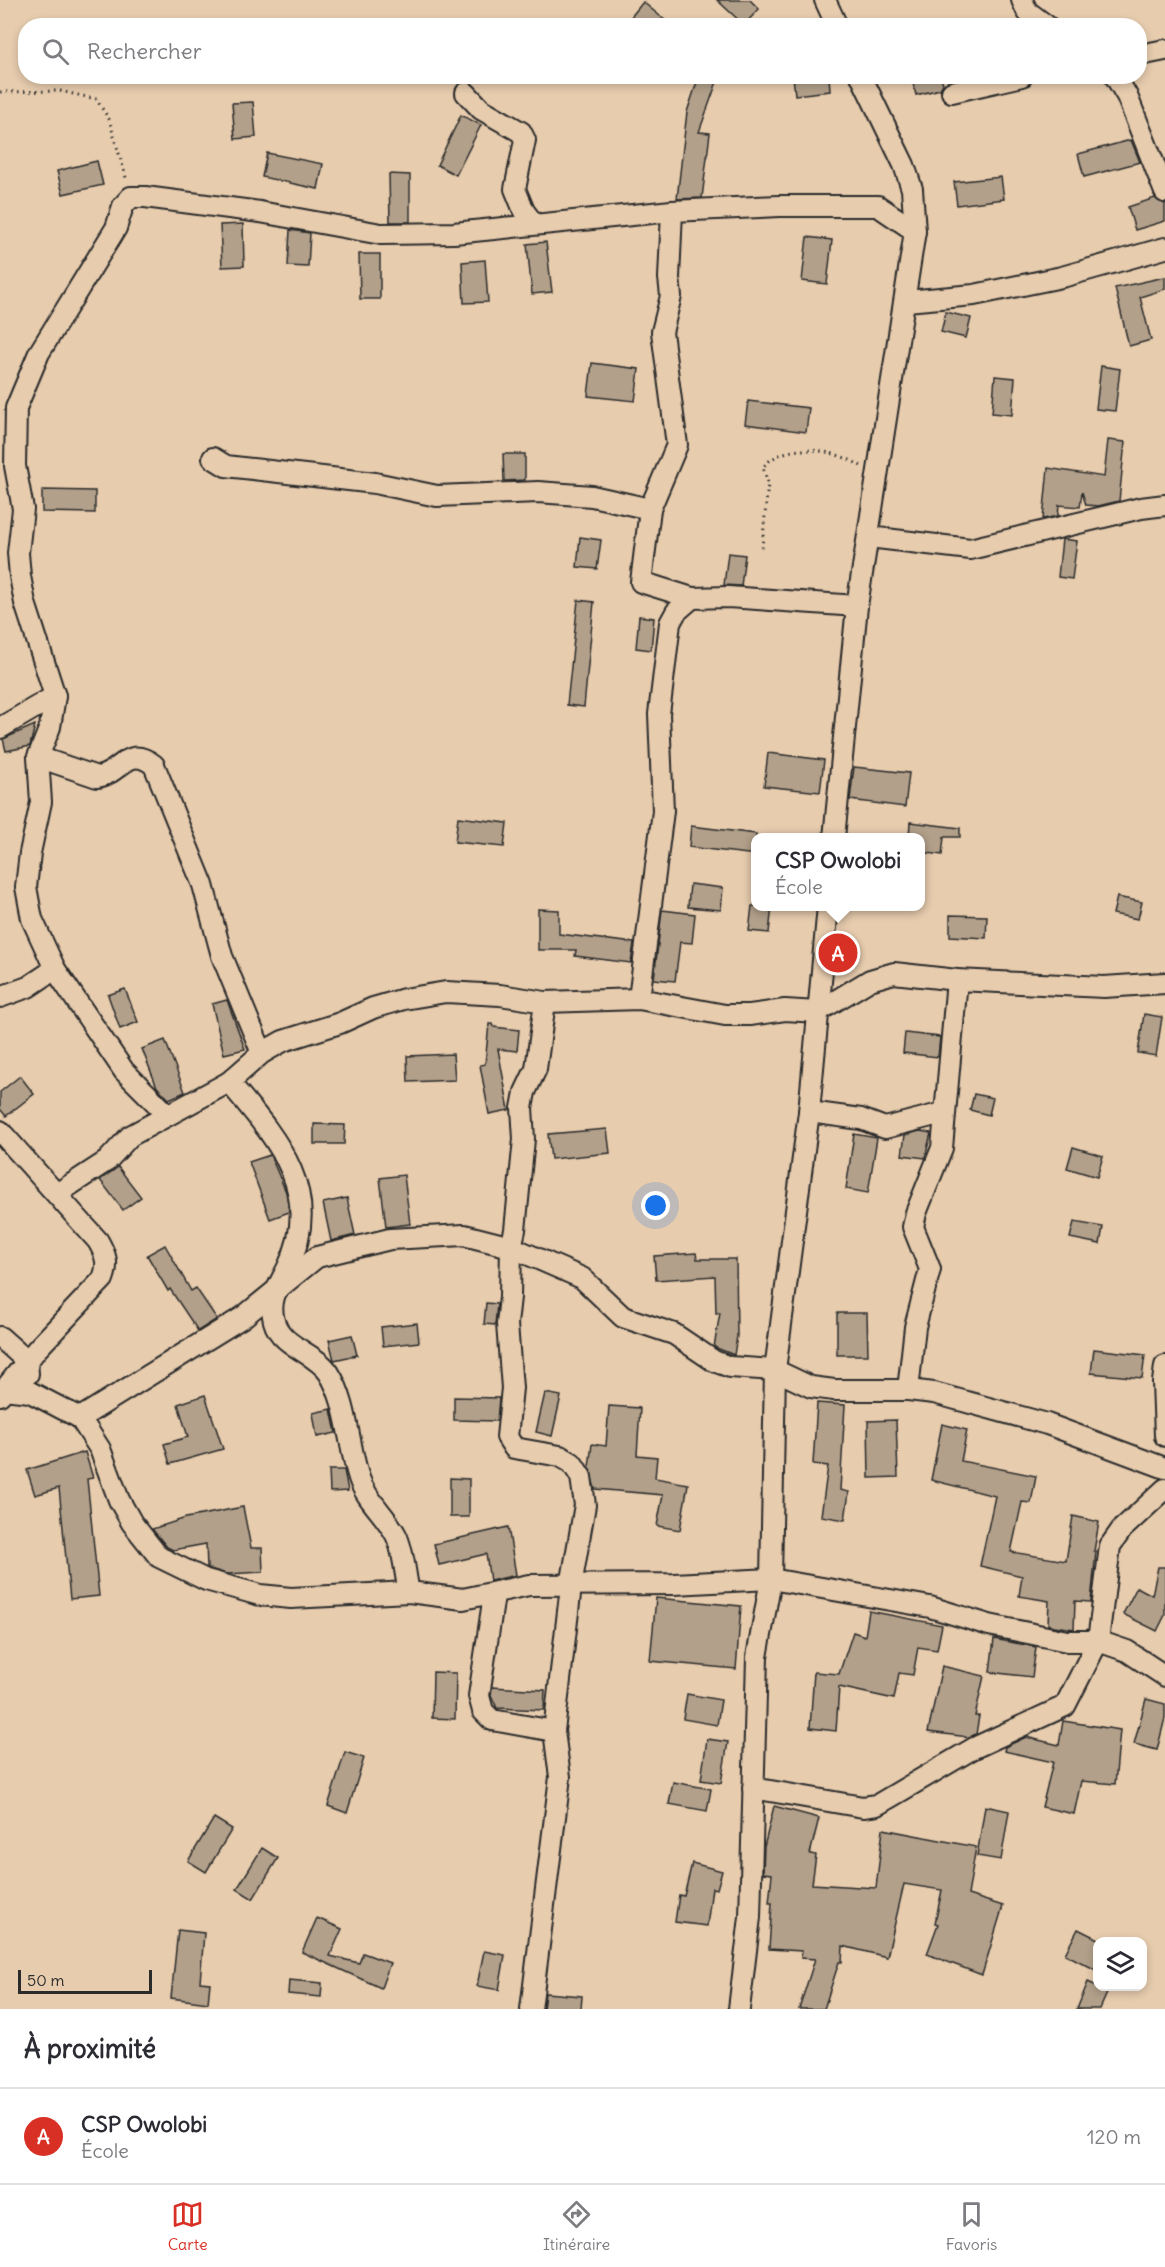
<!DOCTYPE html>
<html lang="fr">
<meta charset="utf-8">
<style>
body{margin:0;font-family:Delius,sans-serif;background:#f7f7f7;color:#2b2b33}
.controls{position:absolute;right:18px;bottom:18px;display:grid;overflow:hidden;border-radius:12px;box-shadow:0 3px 9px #0003}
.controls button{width:54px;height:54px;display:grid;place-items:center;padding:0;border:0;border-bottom:2px solid #e1e1e2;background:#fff;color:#2b2b33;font:30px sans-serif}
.scale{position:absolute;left:18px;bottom:15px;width:134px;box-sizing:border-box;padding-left:6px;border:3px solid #2b2b2b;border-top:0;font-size:16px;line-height:21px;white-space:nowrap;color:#2b2b2b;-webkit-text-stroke:4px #e7ccae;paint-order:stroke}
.you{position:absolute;left:656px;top:1206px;width:21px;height:21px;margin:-15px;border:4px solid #fff;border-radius:50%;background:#1a73e8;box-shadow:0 0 0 9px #1a73e833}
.badge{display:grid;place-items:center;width:39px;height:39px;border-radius:50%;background:#d93025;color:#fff;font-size:20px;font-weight:700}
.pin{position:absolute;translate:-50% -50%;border:3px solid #fff;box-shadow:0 2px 6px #0006}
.popup{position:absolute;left:751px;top:833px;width:174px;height:78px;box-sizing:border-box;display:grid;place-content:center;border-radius:12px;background:#fff;filter:drop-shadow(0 2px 4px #0005);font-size:20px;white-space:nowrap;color:#7c7c81}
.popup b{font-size:22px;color:#2b2b33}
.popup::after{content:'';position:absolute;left:50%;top:100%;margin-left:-12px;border:12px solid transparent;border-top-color:#fff}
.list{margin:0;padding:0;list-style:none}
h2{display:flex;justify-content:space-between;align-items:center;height:78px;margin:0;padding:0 24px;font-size:26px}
h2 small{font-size:20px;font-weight:400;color:#7c7c81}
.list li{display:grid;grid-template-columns:39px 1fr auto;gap:18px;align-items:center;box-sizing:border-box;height:96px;padding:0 24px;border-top:2px solid #e1e1e2}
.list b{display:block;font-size:22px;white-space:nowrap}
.list p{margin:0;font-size:20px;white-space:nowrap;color:#7c7c81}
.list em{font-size:20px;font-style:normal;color:#7c7c81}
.icon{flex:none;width:33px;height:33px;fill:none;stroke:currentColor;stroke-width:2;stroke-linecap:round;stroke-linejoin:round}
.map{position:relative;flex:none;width:1165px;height:2009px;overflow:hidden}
.search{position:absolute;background:#fff;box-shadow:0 3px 9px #0003;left:18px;right:18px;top:18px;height:66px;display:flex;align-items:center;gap:15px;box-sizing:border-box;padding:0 21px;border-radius:24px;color:#7c7c81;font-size:22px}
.sheet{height:174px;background:#fff}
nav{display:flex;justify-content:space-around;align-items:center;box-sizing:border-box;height:84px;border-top:2px solid #e1e1e2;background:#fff;font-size:16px;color:#7c7c81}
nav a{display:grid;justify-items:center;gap:3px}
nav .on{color:#d93025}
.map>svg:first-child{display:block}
.building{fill:#b2a08a;stroke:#2b2b2b;stroke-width:1.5}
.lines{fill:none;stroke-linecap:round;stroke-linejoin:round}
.street-casing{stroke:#2b2b2b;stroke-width:24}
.path{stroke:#2b2b2b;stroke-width:3;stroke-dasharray:1.5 4.5;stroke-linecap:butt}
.street{stroke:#e7ccae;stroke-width:20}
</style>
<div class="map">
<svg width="1165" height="2009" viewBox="0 0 1165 2009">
<rect width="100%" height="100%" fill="#e7ccae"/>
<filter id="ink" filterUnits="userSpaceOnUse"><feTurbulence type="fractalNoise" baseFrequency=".0167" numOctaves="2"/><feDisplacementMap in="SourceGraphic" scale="12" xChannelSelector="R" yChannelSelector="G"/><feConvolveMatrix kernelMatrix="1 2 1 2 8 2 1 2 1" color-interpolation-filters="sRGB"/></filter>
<g filter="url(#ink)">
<!-- building -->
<g class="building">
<path d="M717 0H750L759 9 744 25Z"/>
<path d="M643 2 672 26H642L631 17Z"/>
<path d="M699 76H719L699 132 710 133 702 198 677 199 687 112Z"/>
<path d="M793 76H829L830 91 795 95Z"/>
<path d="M911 76H941L943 84 940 89 916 95Z"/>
<path d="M253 102 256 137 235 139 232 103Z"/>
<path d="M461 115 481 125 456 175 437 165Z"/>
<path d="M1131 140 1140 162 1084 177 1078 154Z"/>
<path d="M267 153 323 164 318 189 262 177Z"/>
<path d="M97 161 103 185 63 194 57 171Z"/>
<path d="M389 174 410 175V222H390Z"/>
<path d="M1001 177 1004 199 957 205 954 182Z"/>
<path d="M1155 198 1165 204V221L1135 230 1128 207Z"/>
<path d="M243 224 244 266 222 267 220 225Z"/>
<path d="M290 230 310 233 308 267 288 266Z"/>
<path d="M807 237 832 240 827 284 802 281Z"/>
<path d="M546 242 552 292 532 294 527 244Z"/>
<path d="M359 254H380V299H360Z"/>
<path d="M485 260 488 302 464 303 462 262Z"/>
<path d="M1165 277V289L1140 297 1151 340 1129 346 1115 288Z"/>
<path d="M946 312 971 318 966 338 941 332Z"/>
<path d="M592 363 639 369 635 401 588 396Z"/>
<path d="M1101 366 1120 369 1115 411 1096 409Z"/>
<path d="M995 376 1015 378 1012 415 992 413Z"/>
<path d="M748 401 809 408 806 432 745 424Z"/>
<path d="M1108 440 1125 442 1119 501 1098 506 1086 505 1082 492 1080 507 1059 505 1058 516 1043 519 1048 468 1104 477Z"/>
<path d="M503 454H525V480L504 481Z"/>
<path d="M42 490 95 491V513L42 512Z"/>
<path d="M580 537 601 540 597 569 577 567Z"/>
<path d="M1062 539 1077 541 1072 579 1058 577Z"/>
<path d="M728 553 745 555 741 586 724 585Z"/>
<path d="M578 600 594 602 584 707 567 705Z"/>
<path d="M639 616 654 618 651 650 636 648Z"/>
<path d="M35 725 30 746 6 751 3 739Z"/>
<path d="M768 753 824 760 820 792 764 786Z"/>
<path d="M854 767 909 773 905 807 850 800Z"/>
<path d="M458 817 507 823 504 847 455 842Z"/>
<path d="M910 822 960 828V837H944L942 855 921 852V837H909Z"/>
<path d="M691 826 756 834V855L689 847Z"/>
<path d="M690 884 723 888 721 910 688 907Z"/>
<path d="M1117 897 1142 902 1138 919 1113 914Z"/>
<path d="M752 906H772L769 933 749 931Z"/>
<path d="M538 909 559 910V934L634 943 631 963 575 956 576 950H538Z"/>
<path d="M662 910 695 914 692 943 680 942 675 981 654 979Z"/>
<path d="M950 915 987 916 986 938 950 936Z"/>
<path d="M125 989 138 1022 120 1029 108 995Z"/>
<path d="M227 1000 245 1049 224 1054 212 1004Z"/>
<path d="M1144 1014 1162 1017 1156 1056 1138 1053Z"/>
<path d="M489 1024H493L494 1027 519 1030 517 1051 498 1049 509 1110 489 1114 480 1065 485 1064Z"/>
<path d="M905 1033 940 1037 938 1057 903 1053Z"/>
<path d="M165 1040 185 1092 169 1099 157 1087 142 1049Z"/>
<path d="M453 1054 455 1080 408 1082 407 1056Z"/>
<path d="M20 1076 34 1094 6 1116 0 1109V1092Z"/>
<path d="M974 1094 993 1098 989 1115 970 1110Z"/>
<path d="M314 1124 345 1125 344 1144H314Z"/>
<path d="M607 1129 610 1153 551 1159 548 1134Z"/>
<path d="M920 1131 931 1133 925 1158 902 1155 905 1135Z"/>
<path d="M854 1134 877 1138 868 1193 846 1189Z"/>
<path d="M1073 1147 1103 1156 1097 1177 1067 1168Z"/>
<path d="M270 1155 286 1192 289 1212 270 1219 249 1162Z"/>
<path d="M118 1167 141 1197 123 1210 100 1180Z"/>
<path d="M404 1175 410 1224 386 1227 380 1178Z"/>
<path d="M347 1198 355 1235 331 1241 323 1203Z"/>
<path d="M1074 1222 1103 1227 1100 1244 1070 1238Z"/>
<path d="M165 1245 191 1291 196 1288 217 1319 198 1331 170 1289 168 1291 147 1255Z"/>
<path d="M696 1253 697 1259H736L737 1336 734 1355 714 1347 720 1313H716L715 1276 656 1280 654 1256Z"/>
<path d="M486 1303 497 1304 495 1325 484 1324Z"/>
<path d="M837 1313H867L868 1355H837Z"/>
<path d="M417 1323 419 1342 383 1346 381 1327Z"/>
<path d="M352 1335 357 1355 334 1360 329 1340Z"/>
<path d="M1094 1349 1145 1355 1142 1378 1091 1373Z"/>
<path d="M545 1393 561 1396 552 1436 536 1432Z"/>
<path d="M205 1395 223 1449 170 1464 164 1444 188 1437 178 1404Z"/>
<path d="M454 1397 499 1398 497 1421 454 1420Z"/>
<path d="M817 1403 845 1405 840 1490 849 1492 845 1520 821 1516 828 1466 813 1464Z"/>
<path d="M609 1406 640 1408 637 1455 657 1457 655 1478 688 1484 680 1530 657 1526 663 1495 595 1489 589 1467 592 1444 606 1446Z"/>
<path d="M331 1409 336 1433 317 1437 313 1413Z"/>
<path d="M896 1420 898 1477 869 1478 868 1421Z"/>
<path d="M942 1424 967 1430 961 1461 1036 1476 1031 1503 1022 1502 1011 1552 1066 1561 1073 1516 1099 1522 1094 1551H1096L1091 1602 1075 1601 1074 1629 1048 1625 1049 1601 1019 1596 1022 1576 980 1566 995 1496 931 1480Z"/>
<path d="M85 1452 93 1478 87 1479 99 1596 70 1599 59 1488 35 1495 27 1470Z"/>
<path d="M329 1470H344L348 1491 330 1492Z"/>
<path d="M450 1478 469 1479V1517H450Z"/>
<path d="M243 1507 251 1548H262L263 1572 227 1574 210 1569 207 1567 206 1544 173 1550 167 1547 152 1529 186 1518Z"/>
<path d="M508 1527 516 1575 490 1581 486 1554 439 1565 434 1544Z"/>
<path d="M1158 1567H1165V1615L1157 1631 1123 1614 1137 1587 1152 1595Z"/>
<path d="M656 1598 741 1606 736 1669 650 1661Z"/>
<path d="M869 1611 942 1625 937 1650 918 1647 913 1675 899 1673 894 1699 839 1687 836 1731 810 1728 814 1672 839 1674 853 1632 865 1636Z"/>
<path d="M994 1639 1036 1647 1032 1677 990 1672Z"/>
<path d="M942 1666 984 1676 975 1716H979L976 1734 969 1737 928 1732Z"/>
<path d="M433 1672 456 1673 455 1719 432 1718Z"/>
<path d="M492 1687 545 1690 544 1710 497 1708 491 1695Z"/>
<path d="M687 1694 721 1700 717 1725 683 1719Z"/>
<path d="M1146 1699 1165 1704V1718L1157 1750 1134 1744Z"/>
<path d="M1063 1721 1120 1730 1115 1784 1081 1781 1074 1814 1042 1807 1053 1762 1004 1751 1005 1747 1026 1737 1059 1745Z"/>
<path d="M707 1739 728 1742 721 1783 701 1780Z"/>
<path d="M345 1752 364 1758 347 1813 328 1806Z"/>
<path d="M673 1782 711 1789 707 1811 669 1804Z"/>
<path d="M774 1806 819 1818 810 1854 816 1855 812 1884 876 1888 883 1829 976 1847 968 1895 1003 1906 982 1975 927 1954 938 1924 935 1923 942 1890 904 1884 887 1957 843 1946 842 1962H839L824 2009H799L815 1959 801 1958 802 1951 769 1949 772 1903H769L772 1874 763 1873 764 1847Z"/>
<path d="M985 1806 1009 1811 1001 1860 977 1856Z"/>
<path d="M214 1818 232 1829 206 1872 188 1861Z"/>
<path d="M262 1848 278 1858 253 1899 237 1889Z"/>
<path d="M692 1863 722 1871 717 1889 712 1888 707 1926 675 1922 679 1895 684 1896Z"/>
<path d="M317 1918 342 1929 330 1956 359 1963 363 1953 390 1963 381 1988 302 1952Z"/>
<path d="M1078 1929 1098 1939V1971L1065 1954Z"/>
<path d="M178 1930 204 1933 200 1982 210 1983 208 2003 171 1998Z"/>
<path d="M484 1951 505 1955 499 1990 477 1986Z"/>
<path d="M289 1980 322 1983 321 1997 288 1994Z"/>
<path d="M1088 1982 1108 1991 1100 2009H1077Z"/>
<path d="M545 1993 582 1996 581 2009H543Z"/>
</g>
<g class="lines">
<!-- street casing -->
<g class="street-casing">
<g id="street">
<path d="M825 0 837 26"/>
<path d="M1022 0 1027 11 1047 26"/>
<path d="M1140 55 1165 50"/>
<path d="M1115 76 1127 96 1165 192"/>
<path d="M952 92 1022 76"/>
<path d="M466 93 481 109 521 132 525 140 515 189 524 211 533 223"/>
<path d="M906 301 974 295 1062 277 1165 248"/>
<path d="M213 458 226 466 375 483 437 496 538 492 592 496 650 509"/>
<path d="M869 537 970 549 1141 508 1165 505"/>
<path d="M692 598 728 597 857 606"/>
<path d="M0 728 55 696"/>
<path d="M38 757 97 777C122 774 126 744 154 765L203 885 222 956 262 1053"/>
<path d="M834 838 857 606 915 231 912 189 904 165 861 76"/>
<path d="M0 997 28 987 55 969"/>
<path d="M639 999 663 811 659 714 670 623 676 612 692 598 641 582 650 509 677 445 662 332 671 296 669 278 672 211"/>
<path d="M229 1082C275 1137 325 1191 288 1267 279 1286 268 1299 274 1321 281 1347 315 1352 329 1373 348 1403 348 1445 359 1478 366 1500 385 1514 396 1535 404 1551 405 1575 409 1592"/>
<path d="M809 1112 861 1119 885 1128 943 1113"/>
<path d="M168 1115 124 1071 55 969 32 919 26 887 30 853 41 802 38 757 50 727 55 696 25 603 20 576 18 553 23 509 15 466 16 408 39 353 116 228 123 206 131 197H145L260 212 381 234 454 233 672 211 779 206H878L915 231"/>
<path d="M0 1131 98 1241C106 1255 109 1264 103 1279L37 1349 0 1395"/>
<path d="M58 1193 107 1161 130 1136 229 1082 262 1053 283 1041 340 1023 373 1008 404 999 446 992 500 995 545 1002 639 999 725 1015H750L785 1010 817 1012 870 980 894 973 957 980 1104 987 1165 983"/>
<path d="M0 1337 27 1361 28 1374"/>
<path d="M1165 1366 1163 1382 1165 1436"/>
<path d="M4 1389 30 1392 80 1418 100 1449 119 1500 132 1523 159 1557 206 1580 260 1595 291 1598 409 1592 463 1599 529 1585 674 1584 771 1579 930 1607 989 1625 1067 1641H1098L1127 1651 1165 1676"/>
<path d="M908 1390 915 1327 930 1269 913 1227 916 1213 942 1148 957 980"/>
<path d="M80 1418 243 1317 317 1257 390 1239 464 1235 511 1247 582 1278 623 1317 674 1334 714 1361 730 1367 775 1370 811 1387 834 1390H908L934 1393 1047 1424 1165 1468"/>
<path d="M494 1595 479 1696 483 1711 492 1720 554 1731"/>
<path d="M753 1788 863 1807 877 1805 974 1748 1065 1706 1098 1641 1110 1546 1122 1529 1165 1489"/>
<path d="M531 2009 560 1777 554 1731 571 1586 585 1505 581 1477 572 1463 560 1456 514 1448 507 1437 512 1388 507 1324 510 1297 511 1247 515 1230 524 1139 522 1108 525 1092 536 1069 545 1002"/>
<path d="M739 2009 750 1917 757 1657 771 1579 775 1370 809 1112 828 906"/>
</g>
</g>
<!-- path -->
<g class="path">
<path d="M0 92 60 91 96 99 109 119 127 181"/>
<path d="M762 548 768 483 763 467C786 440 834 449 861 466"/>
</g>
<!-- street -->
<use href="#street" class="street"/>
</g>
</g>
</svg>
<div class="controls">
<button><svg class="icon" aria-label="layers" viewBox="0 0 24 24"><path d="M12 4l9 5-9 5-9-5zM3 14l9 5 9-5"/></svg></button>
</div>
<div class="scale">50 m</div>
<div class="you"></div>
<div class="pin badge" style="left:838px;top:953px">A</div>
<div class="popup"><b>CSP Owolobi</b>École</div>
<div class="search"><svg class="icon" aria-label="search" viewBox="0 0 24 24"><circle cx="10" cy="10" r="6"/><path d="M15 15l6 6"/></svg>Rechercher</div>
</div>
<section class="sheet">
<h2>À proximité<small></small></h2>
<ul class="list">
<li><span class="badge">A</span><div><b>CSP Owolobi</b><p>École</p></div><em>120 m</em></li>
</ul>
</section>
<nav>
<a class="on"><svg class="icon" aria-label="map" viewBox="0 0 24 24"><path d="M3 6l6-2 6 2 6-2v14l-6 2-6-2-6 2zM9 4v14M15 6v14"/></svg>Carte</a>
<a><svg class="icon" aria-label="directions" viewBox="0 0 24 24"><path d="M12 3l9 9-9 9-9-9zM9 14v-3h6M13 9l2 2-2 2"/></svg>Itinéraire</a>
<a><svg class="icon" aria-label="saved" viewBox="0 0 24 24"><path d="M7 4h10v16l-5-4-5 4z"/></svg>Favoris</a>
</nav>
